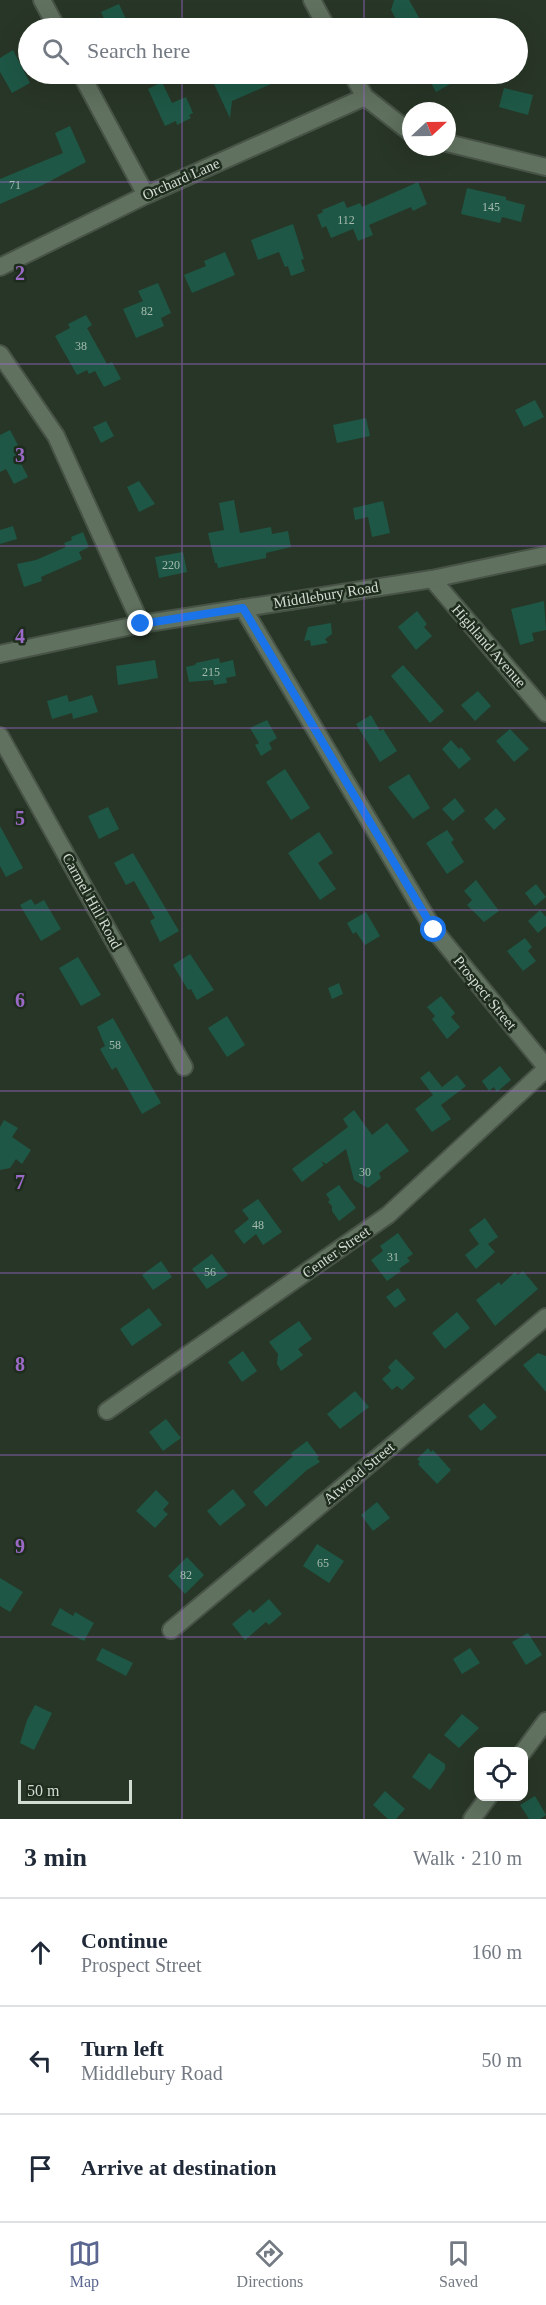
<!DOCTYPE html>
<meta charset="utf-8">
<style>
body{margin:0;font-family:"Times New Roman",serif;background:#f6f6f7;color:#1f2937}
.controls{position:absolute;right:18px;bottom:18px;display:grid;overflow:hidden;border-radius:12px;box-shadow:0 6px 24px #0002}
.controls button{width:54px;height:54px;display:grid;place-items:center;padding:0;border:0;border-bottom:2px solid #e0e1e3;background:#fff;color:#1f2937;font:30px sans-serif}
.compass{position:absolute;left:402px;top:102px;width:54px;height:54px;border-radius:50%;background:#fff;box-shadow:0 6px 24px #0002;rotate:68deg}
.scale{position:absolute;left:18px;bottom:15px;width:114px;box-sizing:border-box;padding-left:6px;border:3px solid #d3dcd2;border-top:0;font-size:16px;line-height:21px;white-space:nowrap;color:#d3dcd2;-webkit-text-stroke:4px #1e2c1d;paint-order:stroke}
.stop{position:absolute;width:18px;height:18px;margin:-14px;border:4px solid #1a73e8;border-radius:50%;background:#fff}
.stop.end{background:#1a73e8;border-color:#fff;box-shadow:0 2px 6px #0008}
.list{margin:0;padding:0;list-style:none}
h2{display:flex;justify-content:space-between;align-items:center;height:78px;margin:0;padding:0 24px;font-size:26px}
h2 small{font-size:20px;font-weight:400;color:#747a83}
.list li{display:grid;grid-template-columns:39px 1fr auto;gap:18px;align-items:center;box-sizing:border-box;height:108px;padding:0 24px;border-top:2px solid #e0e1e3}
.list b{display:block;font-size:22px;white-space:nowrap}
.list p{margin:0;font-size:20px;white-space:nowrap;color:#747a83}
.list em{font-size:20px;font-style:normal;color:#747a83}
.icon{flex:none;width:33px;height:33px;fill:none;stroke:currentColor;stroke-width:2;stroke-linecap:round;stroke-linejoin:round}
.map{position:relative;flex:none;width:546px;height:1819px;overflow:hidden}
.search{position:absolute;background:#fff;box-shadow:0 6px 24px #0002;left:18px;right:18px;top:18px;height:66px;display:flex;align-items:center;gap:15px;box-sizing:border-box;padding:0 21px;border-radius:33px;color:#747a83;font-size:22px}
.sheet{height:402px;background:#fff}
nav{display:flex;justify-content:space-around;align-items:center;box-sizing:border-box;height:84px;border-top:2px solid #e0e1e3;background:#fff;font-size:16px;color:#747a83}
nav a{display:grid;justify-items:center;gap:3px}
nav .on{color:#5b6790}
.map>svg:first-child{display:block}
.building{fill:#1e5745}
.lines{fill:none;stroke-linecap:round;stroke-linejoin:round}
.minor-casing{stroke:#475346;stroke-width:20}
.tertiary-casing{stroke:#475346;stroke-width:20}
.minor{stroke:#60715f;stroke-width:16}
.tertiary{stroke:#60715f;stroke-width:16}
.route{stroke:#1a73e8;stroke-width:8}
.grid{fill:none;stroke:#9a6ac6;stroke-width:1.5;stroke-opacity:0.55}
.labels{text-anchor:middle;dominant-baseline:central;stroke-width:5;stroke-linejoin:round;paint-order:stroke}
.number-label{font-size:12px;fill:#a6bbaf}
.street-label{font-size:15px;fill:#d3dcd2;stroke:#1e2c1d}
.grid-label{font-size:20px;text-anchor:middle;font-weight:bold;fill:#9a6ac6;stroke:#1e2c1d;stroke-width:5;stroke-linejoin:round;paint-order:stroke}
</style>
<div class="map">
<svg width="546" height="1819" viewBox="0 0 546 1819">
<rect width="100%" height="100%" fill="#283627"/>
<!-- building -->
<g class="building">
<path d="M394 0H409L425 28H401L391 10Z"/>
<path d="M119 4 130 28H108L101 12Z"/>
<path d="M13 50 30 83 12 93 0 72V58Z"/>
<path d="M237 74H294L232 101 230 118 214 84Z"/>
<path d="M426 74H450L454 82 436 92Z"/>
<path d="M162 82 172 103 186 97 193 113 189 115 191 118 177 125 176 121 165 126 148 89Z"/>
<path d="M504 88 533 95 528 115 499 107Z"/>
<path d="M70 126 86 162 41 186 0 204V179L63 153 55 133Z"/>
<path d="M418 182 427 204 413 211 411 207 369 225 373 235 358 241 353 229 331 238 326 226 322 228 317 215 323 212 322 210 344 201 347 208 360 203 362 207Z"/>
<path d="M467 188 506 197V200L525 205 521 222 502 217 500 223 461 214Z"/>
<path d="M293 224 304 259 301 260 305 271 291 276 288 266 285 267 279 252 258 260 251 240Z"/>
<path d="M225 252 235 275 192 293 184 275 206 266 204 261Z"/>
<path d="M158 283 171 313 161 318 164 326 136 338 123 309 143 301 138 291Z"/>
<path d="M86 315 92 325 87 328 107 364 112 362 121 379 104 387 95 371 89 374 87 370 77 375 55 336 70 328 68 324Z"/>
<path d="M535 400 544 417 524 427 515 410Z"/>
<path d="M366 418 370 436 337 443 333 425Z"/>
<path d="M106 421 114 436 101 443 93 427Z"/>
<path d="M10 430 20 449 15 452 28 477 14 484 6 469 0 472V435Z"/>
<path d="M139 481 155 504 139 512 127 487Z"/>
<path d="M234 500 240 533 271 527 272 534 288 531 291 547 266 553V558L218 568 217 563H215L208 533 224 530 219 503Z"/>
<path d="M383 501 390 533 372 537 368 517 355 520 353 508Z"/>
<path d="M13 526 17 539 0 544V530Z"/>
<path d="M83 532 89 547 79 552 82 559 41 577 42 581 24 587 17 564 36 560 66 547 64 543 72 540 71 537Z"/>
<path d="M183 552 187 572 159 578 155 557Z"/>
<path d="M544 601 546 630 532 633 534 641 520 645 511 609Z"/>
<path d="M417 611 427 624 424 627 432 636 416 650 398 627Z"/>
<path d="M331 623 332 634 325 639 328 643 311 646 310 640 304 641 308 627Z"/>
<path d="M219 658 220 663 233 660 236 676 226 678 227 683 214 685 213 680 189 682 186 667 195 665 196 663Z"/>
<path d="M155 660 158 678 118 685 116 666Z"/>
<path d="M403 665 444 711 430 723 391 676Z"/>
<path d="M478 691 491 706 475 721 461 705Z"/>
<path d="M67 695 69 702 92 695 98 712 73 719 72 713 52 719 47 701Z"/>
<path d="M371 715 380 731 383 729 397 751 380 762 356 724Z"/>
<path d="M267 720 277 738 269 743 272 749 261 756 255 745 259 743 250 728Z"/>
<path d="M510 729 529 749 514 762 496 741Z"/>
<path d="M451 740 459 749 461 747 471 759 459 769 442 749Z"/>
<path d="M285 769 310 808 291 820 266 782Z"/>
<path d="M409 774 430 808 413 819 388 787Z"/>
<path d="M455 798 465 811 453 821 442 809Z"/>
<path d="M108 807 119 829 99 839 88 816Z"/>
<path d="M496 808 506 819 494 830 484 819Z"/>
<path d="M0 826 23 868 6 877 0 866Z"/>
<path d="M447 830 454 840 451 842 464 862 447 874 426 843Z"/>
<path d="M319 832 333 853 318 863 336 889 320 900 288 853Z"/>
<path d="M133 853 179 931 160 942 150 921 155 918 134 881 126 885 114 863Z"/>
<path d="M476 880 499 911 484 922 467 905 472 900 464 891Z"/>
<path d="M536 884 546 897 535 906 525 893Z"/>
<path d="M31 899 35 905 44 900 61 929 41 941 20 905Z"/>
<path d="M540 910 546 917V926L538 933 528 921Z"/>
<path d="M366 912 380 936 365 945 356 932 353 934 347 923Z"/>
<path d="M525 938 532 947 528 951 536 961 523 971 507 951Z"/>
<path d="M190 954 214 990 197 1000 191 989 188 990 173 965Z"/>
<path d="M78 957 101 995 81 1006 59 968Z"/>
<path d="M339 983 343 994 332 999 328 988Z"/>
<path d="M441 996 455 1013 451 1017 460 1027 447 1039 432 1019 435 1016 427 1007Z"/>
<path d="M227 1016 245 1045 227 1057 208 1028Z"/>
<path d="M113 1018 161 1103 142 1114 116 1067 112 1070 100 1049 105 1046 97 1027Z"/>
<path d="M500 1066 511 1080 497 1092 494 1087 489 1091 482 1081Z"/>
<path d="M429 1071 442 1087 457 1075 466 1086 441 1105 451 1119 432 1132 415 1109 433 1095 420 1078Z"/>
<path d="M354 1110 372 1135 387 1123 409 1151 379 1173 381 1178 368 1188 354 1180 346 1149 326 1164 321 1161 324 1165 302 1182 292 1169 348 1127 343 1119Z"/>
<path d="M4 1120 18 1128 12 1137 31 1150 22 1164 16 1159 10 1168 0 1170V1127Z"/>
<path d="M339 1185 356 1208 339 1221 332 1211V1206L328 1202 330 1200 326 1194Z"/>
<path d="M258 1199 282 1232 263 1245 256 1234 244 1244 234 1231 249 1219 242 1210Z"/>
<path d="M485 1218 498 1237 488 1244 495 1252 476 1269 465 1255 479 1244 469 1230Z"/>
<path d="M398 1233 413 1254 407 1258 410 1261 399 1269 401 1271 387 1281 371 1260 383 1251 380 1246Z"/>
<path d="M212 1254 228 1275 207 1289 192 1269Z"/>
<path d="M161 1261 172 1277 153 1290 142 1275Z"/>
<path d="M523 1271 538 1289 495 1326 476 1300 499 1282 501 1285 515 1272 518 1275Z"/>
<path d="M398 1288 406 1300 395 1308 386 1297Z"/>
<path d="M149 1308 162 1325 132 1346 120 1329Z"/>
<path d="M457 1312 470 1328 445 1349 432 1333Z"/>
<path d="M299 1321 312 1339 298 1349 303 1355 281 1371 277 1364 278 1354 269 1342Z"/>
<path d="M243 1351 257 1371 242 1382 228 1362Z"/>
<path d="M538 1353 546 1356V1392L523 1365Z"/>
<path d="M396 1359 415 1378 402 1390 397 1386 392 1390 382 1379 391 1371 388 1367Z"/>
<path d="M355 1391 369 1407 340 1429 327 1414Z"/>
<path d="M484 1403 497 1417 481 1431 468 1416Z"/>
<path d="M166 1419 181 1438 163 1451 149 1432Z"/>
<path d="M307 1441 319 1457 317 1458 320 1462 307 1470 266 1507 253 1492 293 1456 291 1453Z"/>
<path d="M428 1448 431 1452 433 1450 451 1470 437 1484 418 1464 420 1462 417 1459Z"/>
<path d="M233 1489 246 1505 220 1526 207 1511Z"/>
<path d="M156 1490 169 1503 163 1510 168 1514 155 1528 136 1511Z"/>
<path d="M377 1502 390 1518 373 1531 361 1515Z"/>
<path d="M317 1544 344 1561 329 1583 303 1566Z"/>
<path d="M187 1557 204 1575 185 1594 168 1576Z"/>
<path d="M0 1578 23 1592 10 1612 0 1606Z"/>
<path d="M269 1599 282 1614 269 1625 266 1622 245 1640 232 1624 250 1609 253 1613Z"/>
<path d="M60 1608 73 1616 75 1612 94 1623 84 1641 51 1625Z"/>
<path d="M528 1633 542 1655 526 1665 512 1642Z"/>
<path d="M102 1648 133 1663 126 1676 96 1660Z"/>
<path d="M470 1648 480 1663 462 1674 453 1659Z"/>
<path d="M35 1705 52 1713 34 1750 20 1743 27 1720Z"/>
<path d="M462 1714 479 1728 459 1748 444 1735Z"/>
<path d="M429 1753 445 1764V1769L430 1790 412 1777Z"/>
<path d="M385 1791 405 1809 396 1819H388L373 1805Z"/>
<path d="M535 1796 546 1815 540 1819H529L520 1805Z"/>
</g>
<g class="lines">
<!-- minor casing -->
<g class="minor-casing">
<g id="minor">
<path d="M42 0 57 28"/>
<path d="M312 0 327 28"/>
<path d="M81 74 146 195"/>
<path d="M352 74 365 97 411 133"/>
<path d="M447 143 546 167"/>
<path d="M0 267 146 195 365 97"/>
<path d="M0 354 56 436 141 624"/>
<path d="M432 579 546 713"/>
<path d="M243 608 434 930 546 1067"/>
<path d="M0 736 184 1067"/>
<path d="M107 1411 388 1215 546 1069"/>
<path d="M171 1630 546 1317"/>
<path d="M523 1752 546 1721"/>
<path d="M472 1819 489 1796"/>
</g>
</g>
<!-- tertiary casing -->
<g class="tertiary-casing">
<path id="tertiary" d="M0 654 141 624 432 579 546 555"/>
</g>
<!-- minor -->
<use href="#minor" class="minor"/>
<!-- tertiary -->
<use href="#tertiary" class="tertiary"/>
</g>
<g class="lines">
<!-- route -->
<path class="route" d="M141 624 243 608 434 930"/>
</g>
<!-- grid -->
<path class="grid" d="M182 0V28M364 0V28M182 74V1819M364 74V1819M0 182H546M0 364H546M0 546H546M0 728H546M0 910H546M0 1091H546M0 1273H546M0 1455H546M0 1637H546"/>
<g class="labels">
<!-- number labels -->
<g class="number-label">
<text x="15" y="185">71</text>
<text x="491" y="207">145</text>
<text x="346" y="220">112</text>
<text x="147" y="311">82</text>
<text x="81" y="346">38</text>
<text x="171" y="565">220</text>
<text x="211" y="672">215</text>
<text x="115" y="1045">58</text>
<text x="365" y="1172">30</text>
<text x="258" y="1225">48</text>
<text x="393" y="1257">31</text>
<text x="210" y="1272">56</text>
<text x="323" y="1563">65</text>
<text x="186" y="1575">82</text>
</g>
<!-- street labels -->
<g class="street-label">
<text transform="translate(181 179) rotate(-24)">Orchard Lane</text>
<text transform="translate(326 595) rotate(-9)">Middlebury Road</text>
<text transform="translate(489 646) rotate(49)">Highland Avenue</text>
<text transform="translate(92 901) rotate(61)">Carmel Hill Road</text>
<text transform="translate(485 993) rotate(51)">Prospect Street</text>
<text transform="translate(336 1252) rotate(-35)">Center Street</text>
<text transform="translate(359 1473) rotate(-40)">Atwood Street</text>
</g>
</g>
<g class="grid-label">
<text x="20" y="280">2</text>
<text x="20" y="462">3</text>
<text x="20" y="643">4</text>
<text x="20" y="825">5</text>
<text x="20" y="1007">6</text>
<text x="20" y="1189">7</text>
<text x="20" y="1371">8</text>
<text x="20" y="1553">9</text>
</g>
</svg>
<div class="controls">
<button><svg class="icon" aria-label="locate" viewBox="0 0 24 24"><circle cx="12" cy="12" r="6"/><path d="M12 2v4M12 18v4M2 12h4M18 12h4"/></svg></button>
</div>
<svg class="compass" viewBox="-18 -18 36 36"><path d="M0-13l5 13h-10z" fill="#e53935"/><path d="M0 13l5-13h-10z" fill="#747a83"/></svg>
<div class="scale">50 m</div>
<div class="stop" style="left:434px;top:930px"></div>
<div class="stop end" style="left:141px;top:624px"></div>
<div class="search"><svg class="icon" aria-label="search" viewBox="0 0 24 24"><circle cx="10" cy="10" r="6"/><path d="M15 15l6 6"/></svg>Search here</div>
</div>
<section class="sheet">
<h2>3 min<small>Walk · 210 m</small></h2>
<ul class="list">
<li><svg class="icon" aria-label="ahead" viewBox="0 0 24 24"><path d="M12 20V5M6 11l6-6 6 6"/></svg><div><b>Continue</b><p>Prospect Street</p></div><em>160 m</em></li>
<li><svg class="icon" aria-label="left" viewBox="0 0 24 24"><path d="M17 20v-9H6M10 6l-5 5 5 5"/></svg><div><b>Turn left</b><p>Middlebury Road</p></div><em>50 m</em></li>
<li><svg class="icon" aria-label="arrive" viewBox="0 0 24 24"><path d="M6 21V4h12l-3 4 3 4H6"/></svg><div><b>Arrive at destination</b></div></li>
</ul>
</section>
<nav>
<a class="on"><svg class="icon" aria-label="map" viewBox="0 0 24 24"><path d="M3 6l6-2 6 2 6-2v14l-6 2-6-2-6 2zM9 4v14M15 6v14"/></svg>Map</a>
<a><svg class="icon" aria-label="directions" viewBox="0 0 24 24"><path d="M12 3l9 9-9 9-9-9zM9 14v-3h6M13 9l2 2-2 2"/></svg>Directions</a>
<a><svg class="icon" aria-label="saved" viewBox="0 0 24 24"><path d="M7 4h10v16l-5-4-5 4z"/></svg>Saved</a>
</nav>
